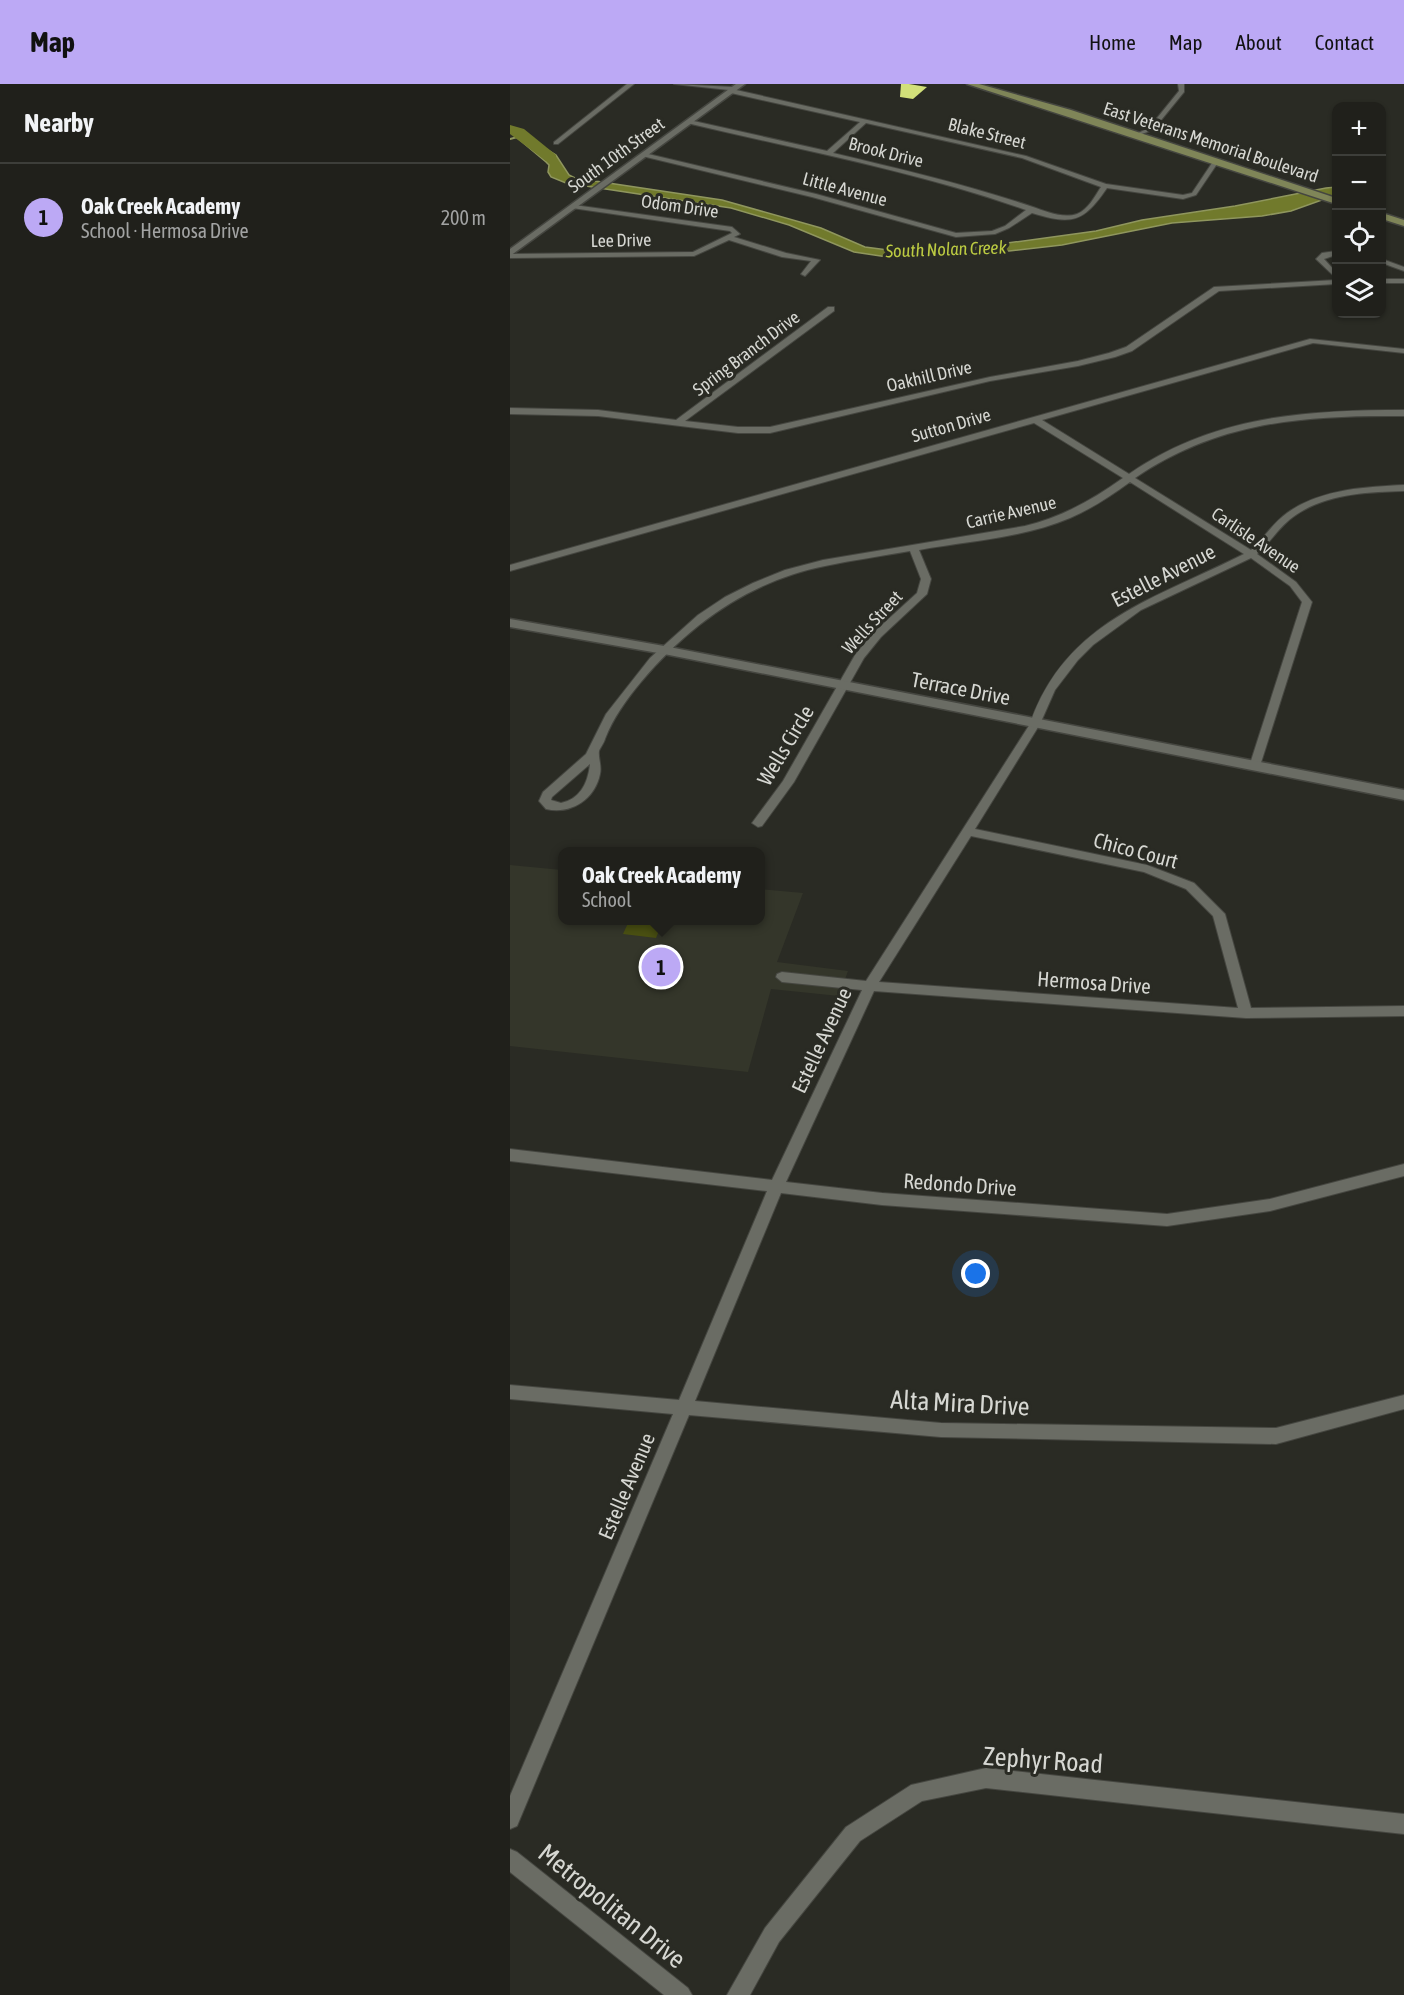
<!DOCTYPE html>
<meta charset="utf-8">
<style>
body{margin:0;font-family:"Asap Condensed",sans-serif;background:#2d2d28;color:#f1f3f6}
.controls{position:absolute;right:18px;top:18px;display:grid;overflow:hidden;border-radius:12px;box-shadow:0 2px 4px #0004}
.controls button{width:54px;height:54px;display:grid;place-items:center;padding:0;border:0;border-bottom:2px solid #3d3e3a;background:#20201b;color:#f1f3f6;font:30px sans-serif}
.you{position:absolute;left:466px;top:1190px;width:21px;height:21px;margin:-15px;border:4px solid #fff;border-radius:50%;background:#1a73e8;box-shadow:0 0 0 9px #1a73e833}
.badge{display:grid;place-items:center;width:39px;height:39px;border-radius:50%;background:#bca9f5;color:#111;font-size:20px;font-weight:700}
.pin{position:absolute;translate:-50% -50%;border:3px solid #fff;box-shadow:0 2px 6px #0006}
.popup{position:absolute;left:48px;top:763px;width:207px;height:78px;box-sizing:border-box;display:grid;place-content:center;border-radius:12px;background:#20201b;filter:drop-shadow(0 2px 4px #0005);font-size:20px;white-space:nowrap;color:#a2a3a3}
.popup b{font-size:22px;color:#f1f3f6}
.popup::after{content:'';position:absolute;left:50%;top:100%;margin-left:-12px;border:12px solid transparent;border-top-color:#20201b}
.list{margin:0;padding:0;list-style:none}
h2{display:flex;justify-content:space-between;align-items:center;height:78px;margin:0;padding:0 24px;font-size:26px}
h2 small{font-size:20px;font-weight:400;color:#a2a3a3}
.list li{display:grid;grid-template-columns:39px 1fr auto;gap:18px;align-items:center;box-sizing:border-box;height:108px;padding:0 24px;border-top:2px solid #3d3e3a}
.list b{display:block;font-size:22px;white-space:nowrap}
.list p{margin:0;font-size:20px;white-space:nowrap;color:#a2a3a3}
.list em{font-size:20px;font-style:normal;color:#a2a3a3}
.icon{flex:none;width:33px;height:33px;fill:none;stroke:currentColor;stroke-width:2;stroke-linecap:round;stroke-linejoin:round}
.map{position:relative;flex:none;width:894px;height:1911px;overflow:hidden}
header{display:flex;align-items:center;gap:36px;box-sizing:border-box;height:84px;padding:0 30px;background:#bca9f5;color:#111}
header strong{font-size:28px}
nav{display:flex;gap:33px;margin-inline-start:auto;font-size:21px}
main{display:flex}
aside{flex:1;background:#20201b}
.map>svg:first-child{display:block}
.built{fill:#34362a}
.green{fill:#4a5012}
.water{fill:#717a2c;stroke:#8f965e;stroke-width:1.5}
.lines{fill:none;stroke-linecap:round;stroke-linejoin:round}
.stream{stroke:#8f965e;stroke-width:2}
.river{fill:#717a2c;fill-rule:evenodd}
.building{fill:#d2e07a}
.street-casing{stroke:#454640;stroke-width:2}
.secondary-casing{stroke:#454640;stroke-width:3}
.primary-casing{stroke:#454640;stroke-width:3}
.street{fill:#6a6c64;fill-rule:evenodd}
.secondary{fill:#6a6c64;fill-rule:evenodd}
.primary{fill:#7f8558;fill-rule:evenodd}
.labels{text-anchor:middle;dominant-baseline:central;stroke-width:6;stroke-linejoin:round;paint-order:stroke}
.far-street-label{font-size:18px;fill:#d6d7d2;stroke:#2a2b24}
.far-water-label{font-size:18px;font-style:italic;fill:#bccb42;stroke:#2a2b24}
.street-label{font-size:21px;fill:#d6d7d2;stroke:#2a2b24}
.near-street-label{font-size:26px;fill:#d6d7d2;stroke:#2a2b24}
</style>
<header>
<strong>Map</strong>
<nav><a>Home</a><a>Map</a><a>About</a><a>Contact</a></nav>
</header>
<main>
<aside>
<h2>Nearby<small></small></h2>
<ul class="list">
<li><span class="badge">1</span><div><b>Oak Creek Academy</b><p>School · Hermosa Drive</p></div><em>200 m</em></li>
</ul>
</aside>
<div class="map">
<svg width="894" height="1911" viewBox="0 0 894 1911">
<rect width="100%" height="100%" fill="#2a2b24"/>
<!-- built -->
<path class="built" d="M0 781 52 786V836H250V805L293 809 267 878 338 887 329 912 261 905 238 988 0 962Z"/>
<!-- green -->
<path class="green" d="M119 837V836L153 837 146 854 113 850Z"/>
<!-- water -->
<path class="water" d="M9 48 46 71 59 91 65 94 212 116 311 144 355 163 401 169 439 167 586 147 632 136 725 122 816 104 826 103V111L781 127 752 132 662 139 552 161 463 171 384 174 344 168 279 141 221 124 56 99 41 93 38 88 39 81 36 78 5 52Z"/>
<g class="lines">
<!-- stream -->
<path class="stream" d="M0 55 11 52"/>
<!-- river -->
<path class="river" d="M0 41 14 45 46 71V77H36L0 50Z"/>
</g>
<!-- building -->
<path class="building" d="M391 0H399L417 3 403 15 390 13Z"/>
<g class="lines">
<!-- street casing -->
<g class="street-casing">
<g id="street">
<path d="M117 0H124L48 60H44V58Z"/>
<path d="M164 0 224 3 226 6 516 72 596 100 673 111 682 109 704 76 709 77 686 111 673 115 597 104C573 139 562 141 522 129L499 144 485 150 446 153 302 113 132 72 134 69 306 110 446 149 482 147 495 142 516 126C406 87 290 66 177 39L179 36 317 67 350 38 221 9 219 6ZM356 39 512 74 591 103C585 112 578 126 567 130 553 135 535 127 523 123 458 101 390 85 323 69Z"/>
<path d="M668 0H674V8L643 46 626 52V50L639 44 669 7Z"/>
<path d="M64 121 222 143 230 150 224 153 276 169 310 176 295 192 291 190 301 177 272 173 219 156 184 172 0 174V170L183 168 222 149 220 147 62 124Z"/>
<path d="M826 167V171L814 175 826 188V194L806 175 812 169Z"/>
<path d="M872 175 894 183V187L872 179Z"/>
<rect x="872" y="195" width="22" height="4"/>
<path d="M826 196V200L709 207 622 267 605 273 568 282 480 297 260 349H228L88 332 0 330V324L88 326 166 336 318 223H324V227L175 337 228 343H260L480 293 568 277 599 269 616 263 704 203Z"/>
<path d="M800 255 894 265V269L803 259 532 336 619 390C703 332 795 326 894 326V332C796 331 708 337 625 394L741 466C754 454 763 439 777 429 810 405 855 403 894 401V407C856 408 814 410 783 433 769 443 760 459 747 470L786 498 802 518 749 685 745 686 739 683 792 518 780 502 741 474 631 526 583 561 568 576 545 606 530 640 465 745 637 781 684 799 715 830 741 924 894 922V932L736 934 364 907 276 1098 372 1109 657 1130 760 1115 894 1080V1092L760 1127 657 1142 372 1121 271 1109 185 1317 431 1339 766 1344 894 1311V1325L766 1360 431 1353 179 1331 7 1742 0 1745V1712L163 1330 0 1315V1301L169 1316 257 1107 0 1077V1065L262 1096 352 906 272 898 266 893 267 890 272 888 356 897 520 640C555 537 647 514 734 470L620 398C601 412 581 425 560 434 513 454 459 457 409 466L421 495 417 510 371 553 354 574 284 698 252 742 248 743 242 739 273 697 345 571 363 549 407 509 411 495 400 467C372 472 343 476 315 482 240 497 180 540 131 598 116 616 103 634 95 655 94 659 90 664 89 667 88 674 92 682 90 690 85 715 61 731 36 725L29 717 33 708 76 670 96 630 140 574 188 531 215 513 243 499 275 486 313 476 515 442C552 433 582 416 613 394L524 339 0 487V481ZM80 680C78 699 70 715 51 719L41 716 42 713ZM461 752 634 788 676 805 703 832 728 924 369 898Z"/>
<path d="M476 1684 894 1730V1750L476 1704 412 1717 350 1757 269 1858 240 1911H217L255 1844 336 1743 401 1701Z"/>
<path d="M0 1765 7 1768 178 1904 182 1911H154L0 1788Z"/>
</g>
</g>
<!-- secondary casing -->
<g class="secondary-casing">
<g id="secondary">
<path d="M226 0H235L0 172V165Z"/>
<path d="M0 535 154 562 894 706V716L154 570 0 543Z"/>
</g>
</g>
<!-- primary casing -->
<g class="primary-casing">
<g id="primary">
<path d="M457 0H469L561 26 826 114V120Z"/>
<path d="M872 129 894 136V142L872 135Z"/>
</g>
</g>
<!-- street -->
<use href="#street" class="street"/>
<!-- secondary -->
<use href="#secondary" class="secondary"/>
<!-- primary -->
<use href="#primary" class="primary"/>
</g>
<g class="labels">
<!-- far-street labels -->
<g class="far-street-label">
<text transform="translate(477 49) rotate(14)">Blake Street</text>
<text transform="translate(701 58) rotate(18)">East Veterans Memorial Boulevard</text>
<text transform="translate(376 68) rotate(14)">Brook Drive</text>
<text transform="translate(106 71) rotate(-36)">South 10th Street</text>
<text transform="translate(335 105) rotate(15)">Little Avenue</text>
<text transform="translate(170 122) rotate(8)">Odom Drive</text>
<text transform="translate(111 156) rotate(-1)">Lee Drive</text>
<text transform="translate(236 269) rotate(-37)">Spring Branch Drive</text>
<text transform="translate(419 292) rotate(-13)">Oakhill Drive</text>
<text transform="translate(441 341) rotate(-16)">Sutton Drive</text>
<text transform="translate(501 428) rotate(-13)">Carrie Avenue</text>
<text transform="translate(746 456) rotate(34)">Carlisle Avenue</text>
<text transform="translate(362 538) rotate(-47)">Wells Street</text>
</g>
<!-- far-water labels -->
<g class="far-water-label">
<text transform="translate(436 165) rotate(-2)">South Nolan Creek</text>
</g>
<!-- street labels -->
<g class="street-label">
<text transform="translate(653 491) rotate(-27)">Estelle Avenue</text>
<text transform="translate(451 604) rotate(11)">Terrace Drive</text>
<text transform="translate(275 661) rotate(-59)">Wells Circle</text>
<text transform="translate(626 766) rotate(15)">Chico Court</text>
<text transform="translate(584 898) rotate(4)">Hermosa Drive</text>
<text transform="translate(311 956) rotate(-65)">Estelle Avenue</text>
<text transform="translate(450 1100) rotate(4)">Redondo Drive</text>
<text transform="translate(116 1402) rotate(-67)">Estelle Avenue</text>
</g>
<!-- near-street labels -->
<g class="near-street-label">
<text transform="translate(450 1319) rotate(3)">Alta Mira Drive</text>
<text transform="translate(533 1676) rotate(4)">Zephyr Road</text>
<text transform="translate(102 1822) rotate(39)">Metropolitan Drive</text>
</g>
</g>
</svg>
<div class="controls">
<button>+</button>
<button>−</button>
<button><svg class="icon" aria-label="locate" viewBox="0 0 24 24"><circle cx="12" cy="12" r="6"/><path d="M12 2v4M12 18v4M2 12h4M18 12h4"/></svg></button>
<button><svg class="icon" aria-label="layers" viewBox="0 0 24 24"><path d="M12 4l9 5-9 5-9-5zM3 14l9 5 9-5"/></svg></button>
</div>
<div class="you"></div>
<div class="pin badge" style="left:151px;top:883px">1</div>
<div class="popup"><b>Oak Creek Academy</b>School</div>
</div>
</main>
